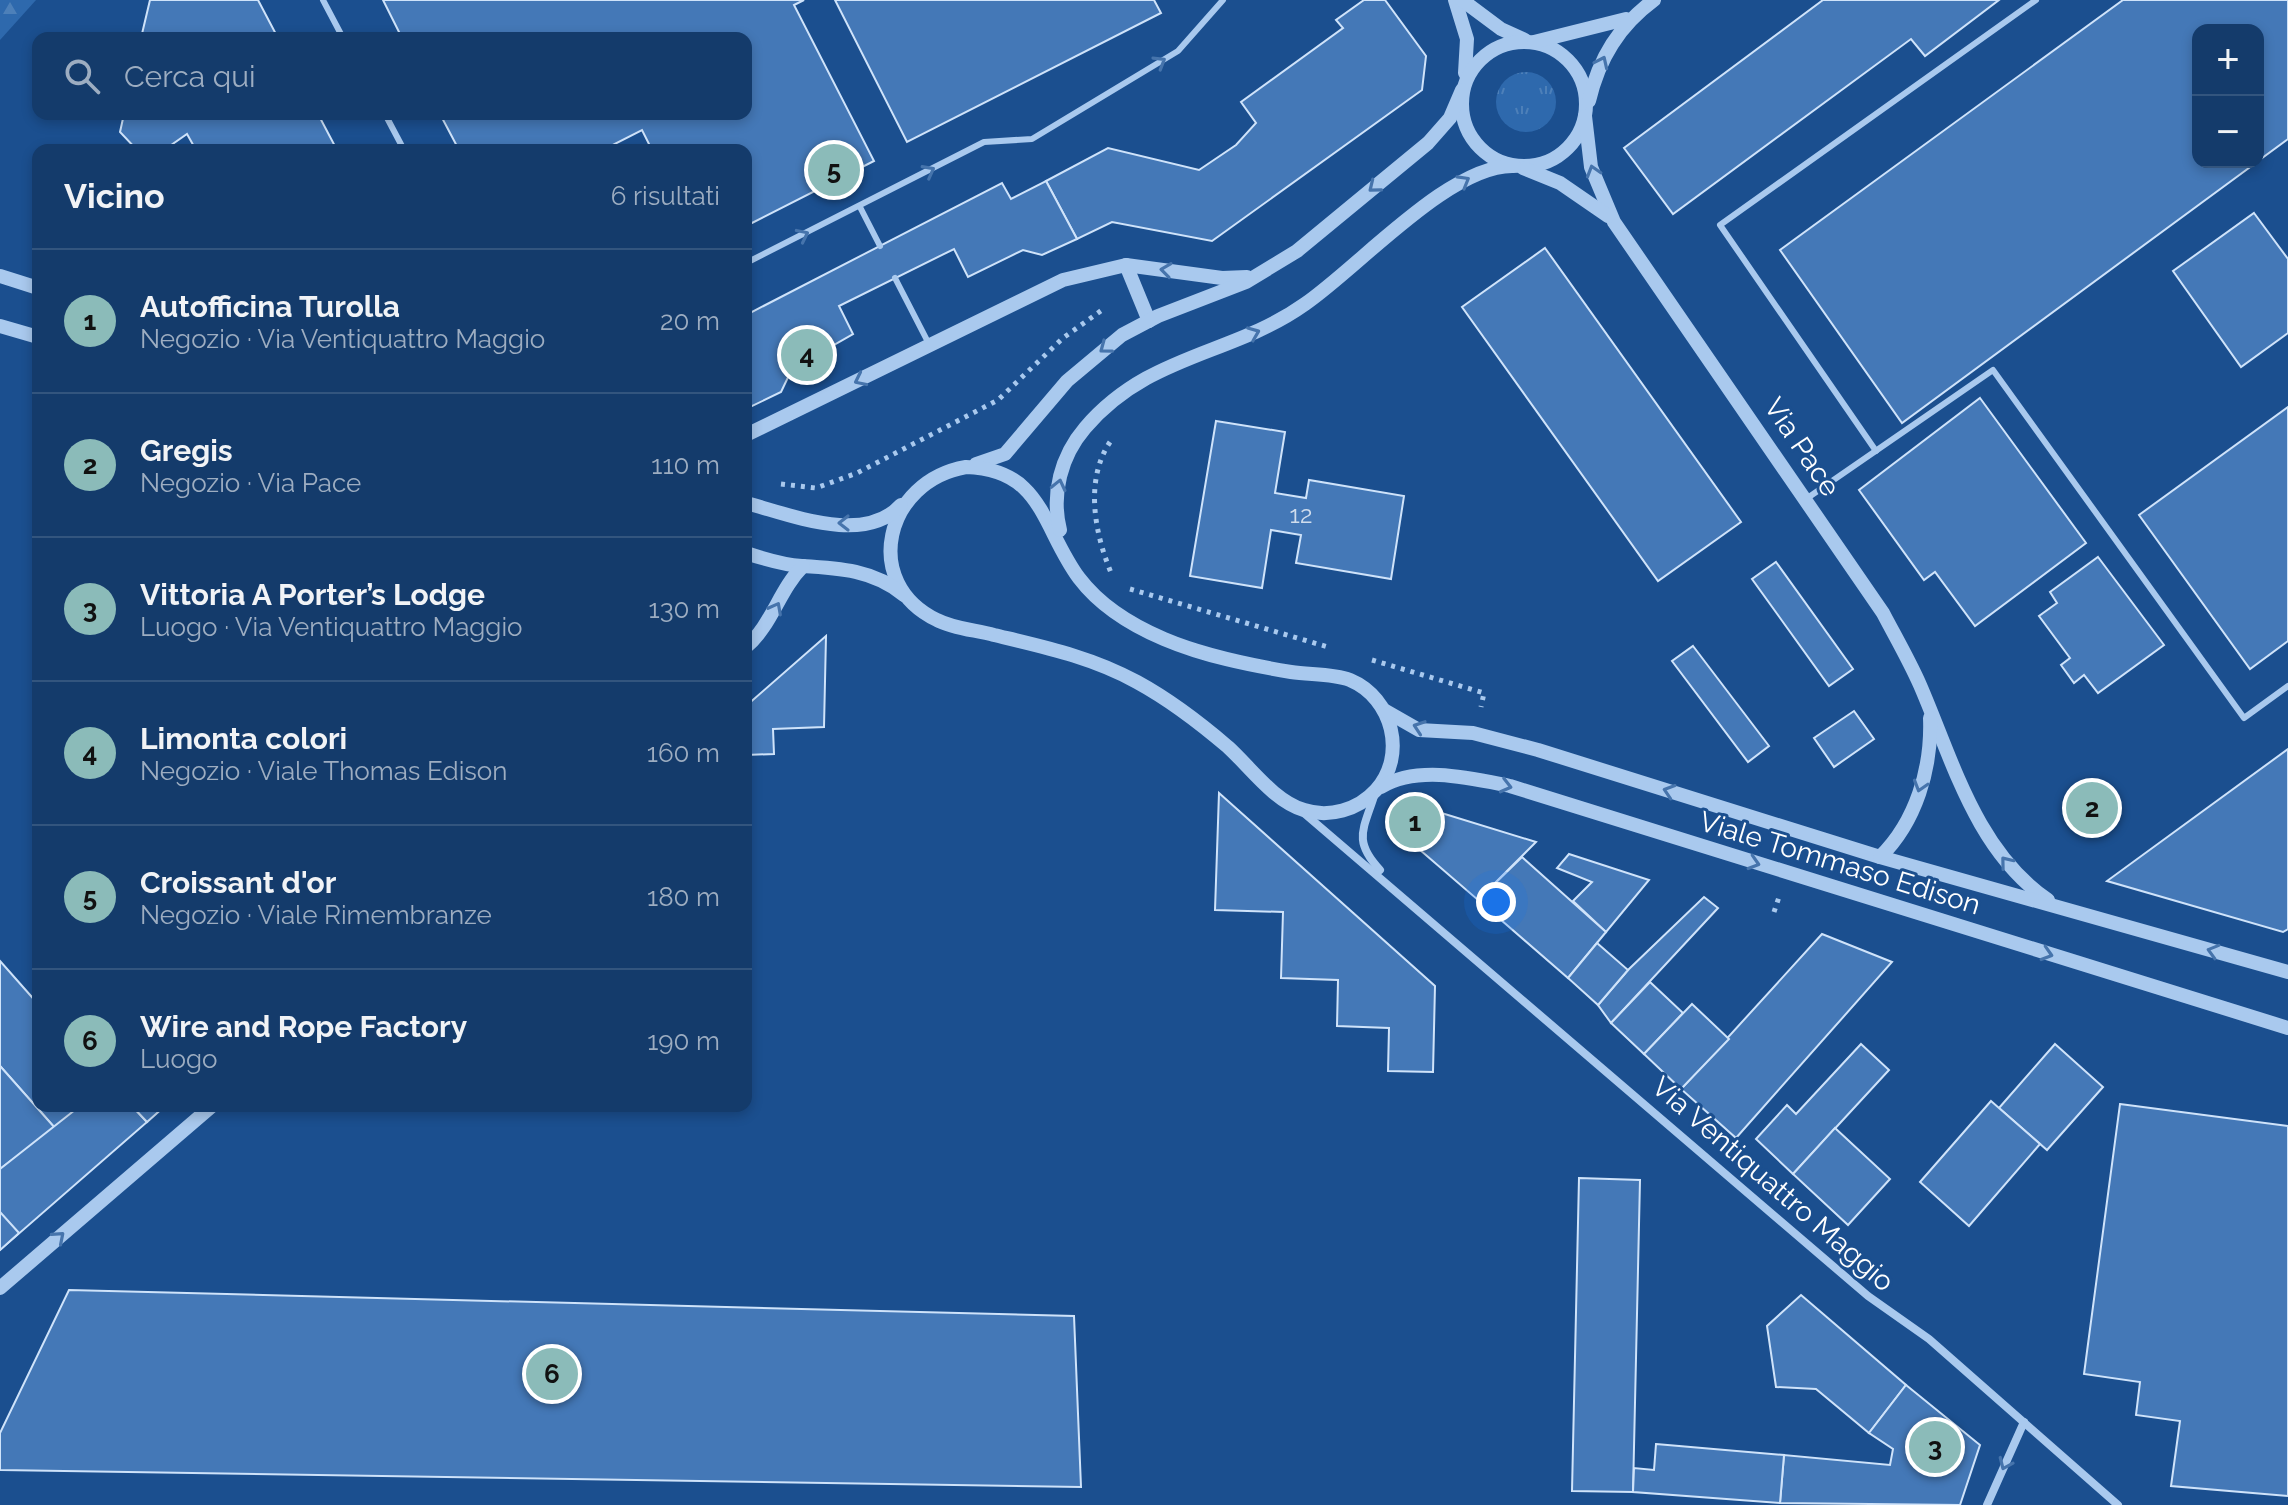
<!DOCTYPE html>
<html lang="it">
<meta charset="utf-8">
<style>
body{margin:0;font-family:Raleway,sans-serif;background:#214673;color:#f1f3f6}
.controls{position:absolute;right:24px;top:24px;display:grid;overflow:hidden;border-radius:16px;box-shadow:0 4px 12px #0003}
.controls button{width:72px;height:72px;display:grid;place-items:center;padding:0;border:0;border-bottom:2px solid #33557e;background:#143b6b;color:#f1f3f6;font:40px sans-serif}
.you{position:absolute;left:1496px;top:902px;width:28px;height:28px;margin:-20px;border:6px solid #fff;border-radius:50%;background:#1a73e8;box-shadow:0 0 0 12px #1a73e833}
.badge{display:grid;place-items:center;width:52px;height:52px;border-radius:50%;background:#8bbbb9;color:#111;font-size:26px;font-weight:700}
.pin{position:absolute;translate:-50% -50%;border:4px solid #fff;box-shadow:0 2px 8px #0006}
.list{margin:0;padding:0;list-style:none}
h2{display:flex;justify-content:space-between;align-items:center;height:104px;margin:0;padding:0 32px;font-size:34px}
h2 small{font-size:26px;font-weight:400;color:#9dadc1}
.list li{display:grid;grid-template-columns:52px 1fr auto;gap:24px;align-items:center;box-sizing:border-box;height:144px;padding:0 32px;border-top:2px solid #33557e}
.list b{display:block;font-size:30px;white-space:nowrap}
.list p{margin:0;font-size:26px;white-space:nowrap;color:#9dadc1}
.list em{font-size:26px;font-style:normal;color:#9dadc1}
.icon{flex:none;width:44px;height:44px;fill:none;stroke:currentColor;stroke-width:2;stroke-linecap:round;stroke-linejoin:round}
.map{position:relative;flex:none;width:2288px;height:1505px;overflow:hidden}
.search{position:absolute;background:#143b6b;box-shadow:0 4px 12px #0003;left:32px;top:32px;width:720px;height:88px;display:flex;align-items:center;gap:20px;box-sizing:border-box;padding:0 28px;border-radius:16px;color:#9dadc1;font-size:30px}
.panel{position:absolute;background:#143b6b;box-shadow:0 4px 12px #0003;left:32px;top:144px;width:720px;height:968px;border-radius:16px}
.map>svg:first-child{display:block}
.grass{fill:url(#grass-tufts)}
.forest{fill:url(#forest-firs)}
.building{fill:#4478b7;stroke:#cfe3fa;stroke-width:2}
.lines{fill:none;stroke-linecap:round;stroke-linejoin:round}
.path{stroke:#a9c9ee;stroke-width:5;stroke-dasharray:4 6;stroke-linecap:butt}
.service{stroke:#a9c9ee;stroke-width:6}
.minor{stroke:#a9c9ee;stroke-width:8}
.tertiary{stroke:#a9c9ee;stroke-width:14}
.oneway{stroke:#4674ac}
.labels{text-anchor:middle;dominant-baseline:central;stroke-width:6;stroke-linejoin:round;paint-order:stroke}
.number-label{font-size:24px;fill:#d0dded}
.street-label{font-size:28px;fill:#fff;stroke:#1b4f8f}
</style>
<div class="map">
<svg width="2288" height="1505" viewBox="0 0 2288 1505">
<defs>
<pattern id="grass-tufts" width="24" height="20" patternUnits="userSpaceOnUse" patternTransform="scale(2)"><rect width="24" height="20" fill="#2e69ad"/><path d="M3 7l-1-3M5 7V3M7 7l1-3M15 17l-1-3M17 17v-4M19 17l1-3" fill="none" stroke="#4d80b9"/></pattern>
<pattern id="forest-firs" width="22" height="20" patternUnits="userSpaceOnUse" patternTransform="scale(2)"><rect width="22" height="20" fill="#2e69ad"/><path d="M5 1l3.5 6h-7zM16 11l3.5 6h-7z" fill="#4d80b9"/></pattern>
</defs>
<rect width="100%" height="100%" fill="#1b4f8f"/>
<!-- grass -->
<circle class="grass" cx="1526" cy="102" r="30"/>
<!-- forest -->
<path class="forest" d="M0 0H36L0 40Z"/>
<!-- building -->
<g class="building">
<path d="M150 0H258L278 38H141Z"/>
<path d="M383 0H804L794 5 874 161 746 226V150H652L642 130 603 150H459L440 114H746V38H402Z"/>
<path d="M835 0H1154L1161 13 907 142Z"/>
<path d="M1364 0H1385L1426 56 1422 90 1212 241 1112 222 1077 239 1046 181 1108 148 1199 170 1236 145 1256 123 1241 102 1343 28 1336 20Z"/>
<path d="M1823 0H1999L1925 56 1911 39 1673 214 1624 148Z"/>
<path d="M2123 0H2288V139L2258 161V30H2198V162H2257L1902 423 1780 250Z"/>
<path d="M124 114H318L337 150H196L187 134 164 150H137L120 132Z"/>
<path d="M1046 181 1077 239 1042 255 1023 250 968 277 954 249 839 306 853 334 792 369 781 392 746 409V315L1002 183 1011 199Z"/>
<path d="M2254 213 2288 259V333L2241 367 2173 271Z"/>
<path d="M1545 248 1741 522 1658 581 1462 307Z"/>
<path d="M1980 398 2086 543 1975 626 1935 572 1924 580 1859 490Z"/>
<path d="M2288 407V641L2250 669 2139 515Z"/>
<path d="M1216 421 1285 432 1275 493 1306 498 1309 480 1404 496 1391 579 1296 563 1301 535 1271 530 1262 588 1190 576Z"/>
<path d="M2098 557 2164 645 2098 693 2084 675 2074 683 2061 665 2070 658 2039 616 2057 603 2050 592Z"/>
<path d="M1776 562 1853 669 1829 686 1752 579Z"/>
<path d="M826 636 824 727 773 729 774 754 746 755V706Z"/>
<path d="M1693 646 1769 746 1748 762 1672 661Z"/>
<path d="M1854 711 1874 739 1834 767 1814 738Z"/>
<path d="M2288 749V929L2283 932 2107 881Z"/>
<path d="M1219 793 1435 986 1433 1072 1388 1071 1389 1028 1337 1026 1338 980 1281 978 1283 912 1215 910Z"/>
<path d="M1422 807 1536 842 1478 900 1405 837Z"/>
<path d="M1569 854 1649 880 1606 932 1573 901 1592 882 1557 868Z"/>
<path d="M1522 857 1606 932 1568 978 1478 900Z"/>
<path d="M1704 897 1718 908 1611 1023 1598 1005 1628 970Z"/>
<path d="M1822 934 1892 962 1736 1138 1681 1089Z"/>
<path d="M1597 943 1628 970 1598 1005 1568 978Z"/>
<path d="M0 961 38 1004V1106H80L55 1128 0 1066Z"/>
<path d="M1650 982 1683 1013 1644 1054 1611 1023Z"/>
<path d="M1692 1004 1729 1039 1681 1089 1644 1054Z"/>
<path d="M1861 1044 1889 1070 1793 1174 1756 1139 1787 1105 1796 1114Z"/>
<path d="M2055 1044 2103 1087 2047 1150 1999 1108Z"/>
<path d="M0 1066 55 1128 0 1169Z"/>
<path d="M1991 1101 2040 1144 1969 1226 1920 1182Z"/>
<path d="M2120 1104 2288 1126V1496L2171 1486 2180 1421 2136 1415 2140 1382 2084 1374Z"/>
<path d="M80 1106H132L147 1122 0 1250V1169Z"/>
<path d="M132 1106H165L147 1122Z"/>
<path d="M1835 1128 1890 1179 1848 1225 1793 1174Z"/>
<path d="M1579 1178 1640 1180 1633 1492 1572 1491Z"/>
<path d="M0 1212 19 1233 0 1250Z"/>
<path d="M69 1290 1074 1316 1081 1487 0 1470V1433Z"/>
<path d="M1801 1295 1906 1385 1869 1433 1816 1389 1776 1387 1767 1326Z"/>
<path d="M1906 1385 1980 1445 1960 1505 1780 1503 1784 1455 1890 1465 1893 1449 1869 1433Z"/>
<path d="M1656 1444 1784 1455 1780 1503 1633 1492 1634 1468 1654 1470Z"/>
</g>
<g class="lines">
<!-- path -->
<g class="path">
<path d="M1110 442C1084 481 1095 535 1112 575"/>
<path d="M781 484 816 488 857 473 998 400 1063 338 1102 310"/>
<path d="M1130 589 1328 647"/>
<path d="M1372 660 1484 693 1481 707"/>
<path d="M1774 912 1779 897"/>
</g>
<!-- service -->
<g class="service">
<path d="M323 0 343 38"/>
<path d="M385 114 404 150"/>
<path d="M860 207 880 246"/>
<path d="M746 263 984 142 1032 139 1178 51 1223 0"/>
<path d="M895 278 930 346"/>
<path d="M1876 451 1720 225 2036 0"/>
<path d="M1806 499 1993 370 2244 718 2288 686"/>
</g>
<!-- minor -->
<g class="minor">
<path d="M1375 793C1364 829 1352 840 1380 870"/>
<path d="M1305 814 1868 1296 1929 1339 2118 1505"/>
<path d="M1987 1505 2024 1422"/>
</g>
<!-- tertiary -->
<g class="tertiary">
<path d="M1455 0 1467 39 1465 73"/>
<path d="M1462 0 1501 29 1525 40"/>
<circle cx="1524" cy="104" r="62"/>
<path d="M1534 42 1626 19"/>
<path d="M1589 101C1599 58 1619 26 1654 0"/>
<path d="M1585 116 1591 167 1614 222 1883 613C1895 636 1909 660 1920 685 1953 761 1976 851 2048 900"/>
<path d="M1523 168 1560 183 1608 216"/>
<path d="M1126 265 1149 321"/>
<path d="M0 276 38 288"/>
<path d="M0 326 38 337"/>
<path d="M746 435 1063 280 1126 265 1222 278 1247 277"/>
<path d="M976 464 1005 454 1067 381 1122 335 1158 316 1246 282 1297 251 1428 143 1450 118 1462 90"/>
<path d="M966 467C1043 469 1042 528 1079 578 1101 607 1131 625 1164 639 1204 656 1249 665 1291 672 1310 675 1332 673 1350 680 1393 698 1407 756 1376 790 1358 810 1329 818 1304 810 1274 801 1251 768 1228 747 1200 723 1170 700 1137 682 1092 657 1044 647 994 635 976 630 954 629 937 620 860 583 885 481 966 467Z"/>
<path d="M746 503C789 514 864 546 901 505"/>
<path d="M1060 530C1051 494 1061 456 1085 428 1149 353 1232 356 1305 304 1359 267 1450 164 1514 166"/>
<path d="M746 553C764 559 783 565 802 566 839 568 874 570 904 595"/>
<path d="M746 647C772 625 779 590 803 566"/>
<path d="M1384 710 1419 730 1473 733 1538 750 1880 857 2288 972"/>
<path d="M1381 787C1418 765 1470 778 1510 786L2288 1028"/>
<path d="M1880 857C1916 822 1932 768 1930 718"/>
<path d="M0 1288 212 1106"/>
</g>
</g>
<!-- one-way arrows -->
<defs><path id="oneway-chevron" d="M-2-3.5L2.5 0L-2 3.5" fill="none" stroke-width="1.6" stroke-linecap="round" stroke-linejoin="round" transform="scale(2)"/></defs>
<g class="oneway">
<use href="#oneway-chevron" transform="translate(1160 62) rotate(-31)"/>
<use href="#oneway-chevron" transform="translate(1602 62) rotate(-65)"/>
<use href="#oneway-chevron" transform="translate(929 171) rotate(-28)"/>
<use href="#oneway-chevron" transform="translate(1593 171) rotate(-107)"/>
<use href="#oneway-chevron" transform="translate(1464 181) rotate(-30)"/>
<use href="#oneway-chevron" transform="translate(1374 187) rotate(141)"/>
<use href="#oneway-chevron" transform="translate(803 235) rotate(-26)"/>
<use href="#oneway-chevron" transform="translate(1166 270) rotate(-172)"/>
<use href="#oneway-chevron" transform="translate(1254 333) rotate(-22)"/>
<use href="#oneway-chevron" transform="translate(1105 348) rotate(143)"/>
<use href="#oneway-chevron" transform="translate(860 380) rotate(154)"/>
<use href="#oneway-chevron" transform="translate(1059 485) rotate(-77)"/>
<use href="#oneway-chevron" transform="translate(844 523) rotate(-180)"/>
<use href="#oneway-chevron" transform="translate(776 608) rotate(-62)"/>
<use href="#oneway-chevron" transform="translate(1419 727) rotate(-161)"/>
<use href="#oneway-chevron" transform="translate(1506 786) rotate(14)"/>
<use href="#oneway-chevron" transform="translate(1920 786) rotate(107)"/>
<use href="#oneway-chevron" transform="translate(1669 791) rotate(-162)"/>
<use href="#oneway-chevron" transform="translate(2006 862) rotate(-129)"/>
<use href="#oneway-chevron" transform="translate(1754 863) rotate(17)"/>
<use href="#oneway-chevron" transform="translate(2213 951) rotate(-164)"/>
<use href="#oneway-chevron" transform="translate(2047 954) rotate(17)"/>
<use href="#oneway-chevron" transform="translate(59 1237) rotate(-41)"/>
<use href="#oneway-chevron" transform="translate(2005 1464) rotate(114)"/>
</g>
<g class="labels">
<!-- number labels -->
<g class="number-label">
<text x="1301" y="514">12</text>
</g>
<!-- street labels -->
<g class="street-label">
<text transform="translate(1802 447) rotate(56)">Via Pace</text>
<text transform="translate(1840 863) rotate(17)">Viale Tommaso Edison</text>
<text transform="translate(1773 1184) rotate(41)">Via Ventiquattro Maggio</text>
</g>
</g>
</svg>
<div class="controls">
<button>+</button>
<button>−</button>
</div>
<div class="you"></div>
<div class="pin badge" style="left:1415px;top:822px">1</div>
<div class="pin badge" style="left:2092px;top:808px">2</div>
<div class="pin badge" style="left:1935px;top:1447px">3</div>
<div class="pin badge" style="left:807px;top:355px">4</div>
<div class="pin badge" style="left:834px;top:170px">5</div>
<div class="pin badge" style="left:552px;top:1374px">6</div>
<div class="search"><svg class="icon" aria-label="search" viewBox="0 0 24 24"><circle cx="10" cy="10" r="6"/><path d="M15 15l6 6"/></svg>Cerca qui</div>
<section class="panel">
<h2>Vicino<small>6 risultati</small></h2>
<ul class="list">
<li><span class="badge">1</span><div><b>Autofficina Turolla</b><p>Negozio · Via Ventiquattro Maggio</p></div><em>20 m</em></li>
<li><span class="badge">2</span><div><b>Gregis</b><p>Negozio · Via Pace</p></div><em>110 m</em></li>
<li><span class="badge">3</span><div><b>Vittoria A Porter’s Lodge</b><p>Luogo · Via Ventiquattro Maggio</p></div><em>130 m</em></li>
<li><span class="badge">4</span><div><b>Limonta colori</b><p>Negozio · Viale Thomas Edison</p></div><em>160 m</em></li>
<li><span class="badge">5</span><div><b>Croissant d'or</b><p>Negozio · Viale Rimembranze</p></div><em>180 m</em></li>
<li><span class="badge">6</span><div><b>Wire and Rope Factory</b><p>Luogo</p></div><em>190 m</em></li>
</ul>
</section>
</div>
